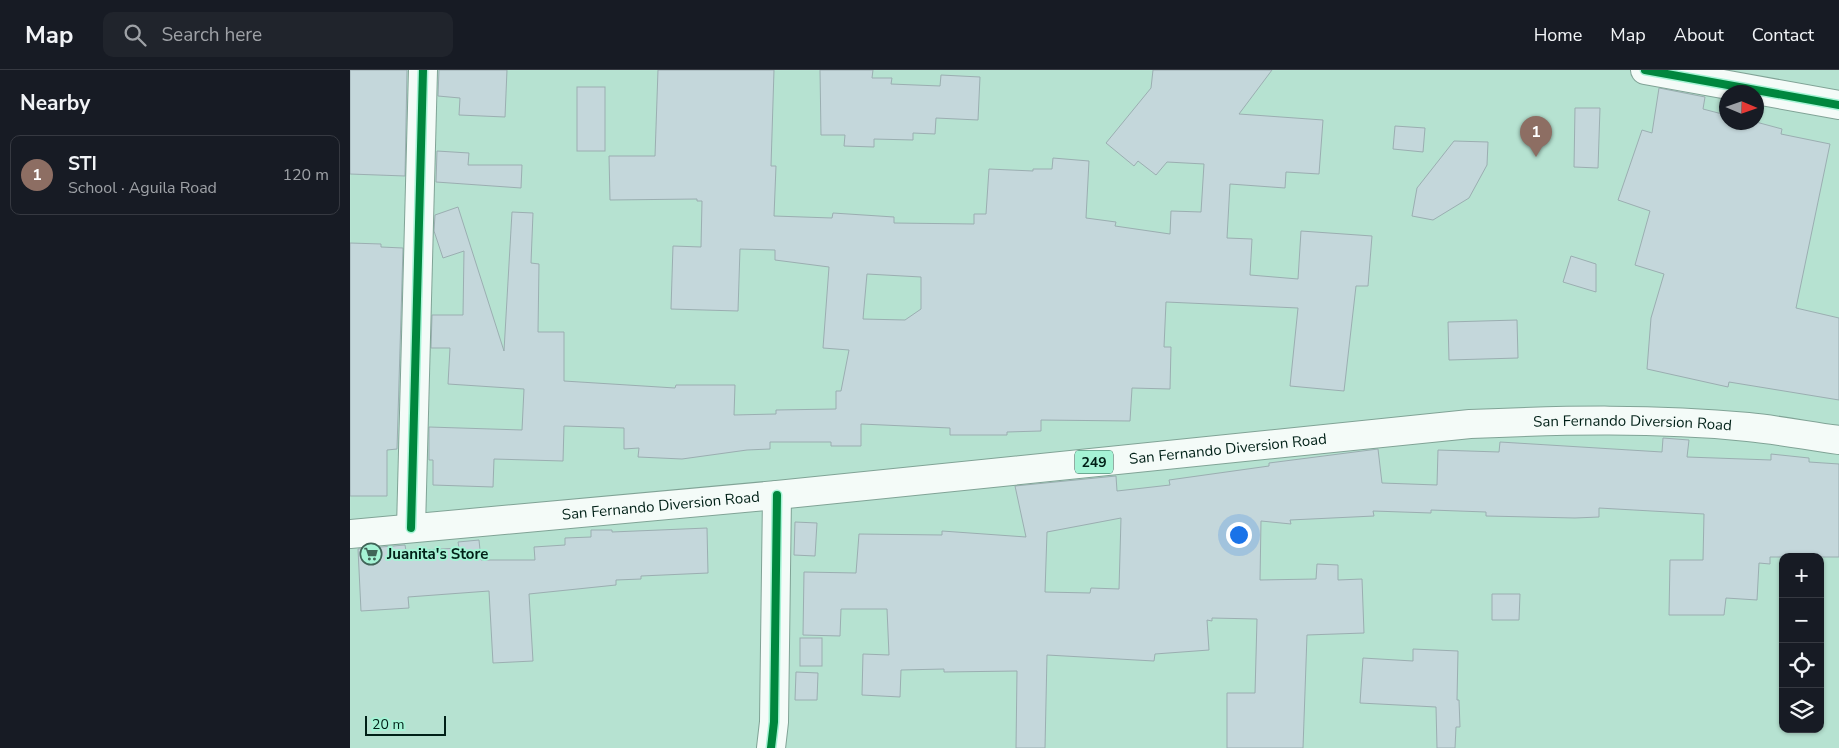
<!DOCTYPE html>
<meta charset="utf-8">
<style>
body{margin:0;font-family:"Nunito Sans",sans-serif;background:#20242c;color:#f1f3f6}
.controls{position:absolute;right:15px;bottom:15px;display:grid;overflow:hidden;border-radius:10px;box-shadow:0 1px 4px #0004}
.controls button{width:45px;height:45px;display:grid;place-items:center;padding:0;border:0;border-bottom:1px solid #363941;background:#171b24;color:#f1f3f6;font:25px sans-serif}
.compass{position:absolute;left:1369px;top:15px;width:45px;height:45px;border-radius:50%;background:#171b24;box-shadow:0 1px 4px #0004;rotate:92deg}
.scale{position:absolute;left:15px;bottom:12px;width:81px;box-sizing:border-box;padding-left:5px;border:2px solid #002017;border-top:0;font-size:14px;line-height:18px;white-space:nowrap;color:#002017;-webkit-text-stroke:4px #a5f3d5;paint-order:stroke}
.you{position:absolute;left:888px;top:464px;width:18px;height:18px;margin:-12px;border:4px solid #fff;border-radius:50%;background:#1a73e8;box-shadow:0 0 0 8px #1a73e833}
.badge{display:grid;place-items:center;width:32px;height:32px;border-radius:50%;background:#a1b3af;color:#fff;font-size:16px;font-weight:700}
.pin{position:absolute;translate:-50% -41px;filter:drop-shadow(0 1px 2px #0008)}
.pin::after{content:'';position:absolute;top:26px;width:18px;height:15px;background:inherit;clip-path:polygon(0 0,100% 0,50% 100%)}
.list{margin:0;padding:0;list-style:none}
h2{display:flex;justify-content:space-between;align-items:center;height:65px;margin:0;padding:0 20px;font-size:21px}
h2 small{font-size:16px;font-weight:400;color:#9ea1a6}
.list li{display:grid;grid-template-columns:32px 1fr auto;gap:15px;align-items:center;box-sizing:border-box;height:80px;margin:0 10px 10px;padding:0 10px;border:1px solid #363941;border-radius:10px}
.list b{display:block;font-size:19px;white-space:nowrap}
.list p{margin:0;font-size:16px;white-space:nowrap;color:#9ea1a6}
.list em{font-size:16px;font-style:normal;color:#9ea1a6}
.icon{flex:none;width:28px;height:28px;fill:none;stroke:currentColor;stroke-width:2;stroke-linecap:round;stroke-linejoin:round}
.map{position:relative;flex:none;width:1489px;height:678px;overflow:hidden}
header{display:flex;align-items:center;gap:30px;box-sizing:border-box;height:70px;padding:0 25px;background:#171b24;border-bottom:1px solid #363941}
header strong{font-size:24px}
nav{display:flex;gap:28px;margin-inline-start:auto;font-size:18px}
.search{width:350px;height:45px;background:#20242c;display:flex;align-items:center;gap:12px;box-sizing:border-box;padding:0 18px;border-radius:10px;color:#9ea1a6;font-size:19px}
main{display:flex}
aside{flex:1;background:#171b24}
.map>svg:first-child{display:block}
.building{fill:#c4d7db;stroke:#9baeb1;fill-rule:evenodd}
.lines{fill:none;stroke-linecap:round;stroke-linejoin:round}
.minor-casing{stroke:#80a396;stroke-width:30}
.highway-casing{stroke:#80a396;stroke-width:30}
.minor{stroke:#f4fbf8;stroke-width:28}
.highway{stroke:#f4fbf8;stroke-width:28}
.cycleway-casing{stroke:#a5f3d5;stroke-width:11}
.cycleway{stroke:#00873e;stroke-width:8}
.labels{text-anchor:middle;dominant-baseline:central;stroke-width:4;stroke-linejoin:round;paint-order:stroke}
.shield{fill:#a5f3d5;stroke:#325f50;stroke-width:1}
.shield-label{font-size:14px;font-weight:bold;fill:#002017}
.street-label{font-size:15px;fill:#002017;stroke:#a5f3d5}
.poi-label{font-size:15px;font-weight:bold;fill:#002017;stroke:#a5f3d5;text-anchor:start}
</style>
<header>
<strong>Map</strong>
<div class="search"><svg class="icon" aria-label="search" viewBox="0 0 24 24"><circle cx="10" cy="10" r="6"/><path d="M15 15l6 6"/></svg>Search here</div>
<nav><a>Home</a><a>Map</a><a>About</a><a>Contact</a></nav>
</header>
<main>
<aside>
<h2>Nearby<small></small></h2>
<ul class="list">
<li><span class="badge" style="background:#8d6e63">1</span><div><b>STI</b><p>School · Aguila Road</p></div><em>120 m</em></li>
</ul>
</aside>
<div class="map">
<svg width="1489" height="678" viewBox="0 0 1489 678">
<rect width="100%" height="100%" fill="#b6e2d1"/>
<!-- building -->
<g class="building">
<path d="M0 0H57L55 106 0 104Z"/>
<path d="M89 0H157L155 47 109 45 110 28 88 26Z"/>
<path d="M308 0H424L421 96H426L424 146 482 148 483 143 544 147V153L624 154V144H636L639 99 683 101V99H702L703 88 739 91 736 148 766 152 765 156 820 164 821 141 851 142 854 94 817 92 806 105 788 91 784 96 756 73 801 18 803 0H922L889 44 973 50 969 104 936 102 935 118 880 114 877 168 902 169 900 205 948 209 951 161 1022 166 1018 216H1006L994 321 940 316 948 238 816 232 814 277H821L820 319 782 318 780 351 691 350V361L657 362V365H600V358L511 354V376H481V372H420V379L397 380 332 389 288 387 289 378 274 379V358L214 356 213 391 144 389 143 417 83 415V390H79V357L172 360 174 319 98 314 100 278H81L82 245H113L114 181 93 188 84 161 85 145 108 137 154 281 162 142 183 143 181 193 189 194 188 262H214V311L325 318 326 315H385L384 345 426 344V340L486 339V321H491L499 280 473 278 479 197 425 190V180L390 179 388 241 321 239 323 176 351 177 352 131H347V129L260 130 259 86H305ZM517 204 571 207V239L555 250 513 249Z"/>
<path d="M470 0H523L522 8H542L541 14 590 16 591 5 630 7 628 50 586 48 585 64 563 63V70L524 69V77L494 76 495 65H471Z"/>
<rect x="227" y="17" width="28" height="64"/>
<path d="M1309 18 1355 27 1353 39 1376 45V52H1406L1432 59 1431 64 1480 74 1446 238 1489 248V330L1379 312 1378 317 1297 299 1301 248 1314 204 1285 195 1300 141 1268 130 1292 60 1302 63Z"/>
<path d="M1225 38H1250L1248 98 1224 97Z"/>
<path d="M1045 56 1075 58 1073 82 1043 79Z"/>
<path d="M1104 71 1138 72 1137 95 1119 128 1083 150 1062 146 1067 118Z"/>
<path d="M87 81 119 83 118 95H172L171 118 86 112Z"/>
<path d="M0 173 31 174V177L53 178 47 379 37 380V426H0Z"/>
<path d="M1221 186 1246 194V222L1213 212Z"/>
<path d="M1167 250 1168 288 1099 290 1098 252Z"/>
<path d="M1313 368 1339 370 1337 387 1421 390V384L1459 388V392L1489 394V487H1420V494L1409 493 1407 530 1376 528 1374 545H1319L1320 490H1353L1354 444 1249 438V447L1225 448 1136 446V442L1081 440V443L1023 441 1024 446 940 450 941 454 911 451 910 510 966 509 967 494 988 495V510L1012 509 1014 563 957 565 953 678H877V623H905L907 549 862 548V551L857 550 859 580 805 584 804 591 697 585 695 678H666L667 601 594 602V599L551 600 550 627 512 625 513 584 539 585 537 539H491L490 566 453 565 454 502 506 503 509 464 592 465V461L676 467 665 416 766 406 767 421 820 415 819 410 919 396V393L1028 379 1032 413 1087 415 1088 380 1149 382 1150 372 1312 382ZM771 448 769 519 741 518 740 523 695 522 697 462Z"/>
<path d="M445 452 467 453 465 486 444 485Z"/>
<path d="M357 458 358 503 291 506V509L266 510V515L179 524 183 591 143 593 139 521 58 527 59 538 11 541 8 479 55 475 56 481 109 478 108 472 129 470 131 490H185L184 477 215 475V468L241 467V460H262V462Z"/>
<path d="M1142 524H1170L1169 550H1142Z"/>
<rect x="450" y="568" width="22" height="28"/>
<path d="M1063 579 1108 581 1107 630H1109L1110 657H1106L1105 678H1087L1086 637 1010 633 1013 588 1063 591Z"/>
<path d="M446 602 468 603 467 630H445Z"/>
</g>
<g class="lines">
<!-- minor casing -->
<g class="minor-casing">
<g id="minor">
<path d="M1295 0 1489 35"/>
<path d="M61 458 73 0"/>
<path d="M421 678 424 652 427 425"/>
</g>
</g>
<!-- highway casing -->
<g class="highway-casing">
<g id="highway">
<path id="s1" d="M0 464 427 425 1120 354C1213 350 1306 348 1398 357 1429 360 1459 366 1489 370"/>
</g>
</g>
<!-- minor -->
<use href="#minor" class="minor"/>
<!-- highway -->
<use href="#highway" class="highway"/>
<!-- cycleway casing -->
<g class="cycleway-casing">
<g id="cycleway">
<path d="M1295 0 1489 35"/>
<path d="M61 458 73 0"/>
<path d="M421 678 424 652 427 425"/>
</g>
</g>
<!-- cycleway -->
<use href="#cycleway" class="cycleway"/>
</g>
<!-- icons -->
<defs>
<g id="supermarket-ring" transform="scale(1.125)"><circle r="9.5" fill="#a5f3d5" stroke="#406458" stroke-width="1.5"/><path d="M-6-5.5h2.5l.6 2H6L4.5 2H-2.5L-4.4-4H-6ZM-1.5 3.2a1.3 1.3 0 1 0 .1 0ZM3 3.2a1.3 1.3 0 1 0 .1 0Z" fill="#406458"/></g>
</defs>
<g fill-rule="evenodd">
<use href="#supermarket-ring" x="21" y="484"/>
</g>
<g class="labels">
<!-- shield labels -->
<rect class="shield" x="725" y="380.5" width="38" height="23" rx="4"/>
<g class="shield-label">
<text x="744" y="392">249</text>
</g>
<!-- street labels -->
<g class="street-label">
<text stroke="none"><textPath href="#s1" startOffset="1288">San Fernando Diversion Road</textPath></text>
<text stroke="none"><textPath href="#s1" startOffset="882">San Fernando Diversion Road</textPath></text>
<text stroke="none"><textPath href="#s1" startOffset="312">San Fernando Diversion Road</textPath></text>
</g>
<!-- poi labels -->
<g class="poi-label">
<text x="37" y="484">Juanita's Store</text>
</g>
</g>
</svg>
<div class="controls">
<button>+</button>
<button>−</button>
<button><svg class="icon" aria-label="locate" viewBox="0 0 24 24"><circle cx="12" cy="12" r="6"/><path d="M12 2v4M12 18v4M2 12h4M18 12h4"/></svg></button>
<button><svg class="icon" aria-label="layers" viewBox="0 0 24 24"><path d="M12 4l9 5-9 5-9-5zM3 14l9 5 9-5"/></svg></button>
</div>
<svg class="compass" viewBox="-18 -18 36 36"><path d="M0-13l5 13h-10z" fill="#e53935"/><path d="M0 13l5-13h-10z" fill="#9ea1a6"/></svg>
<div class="scale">20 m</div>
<div class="you"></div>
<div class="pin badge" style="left:1186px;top:87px;background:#8d6e63">1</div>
</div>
</main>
